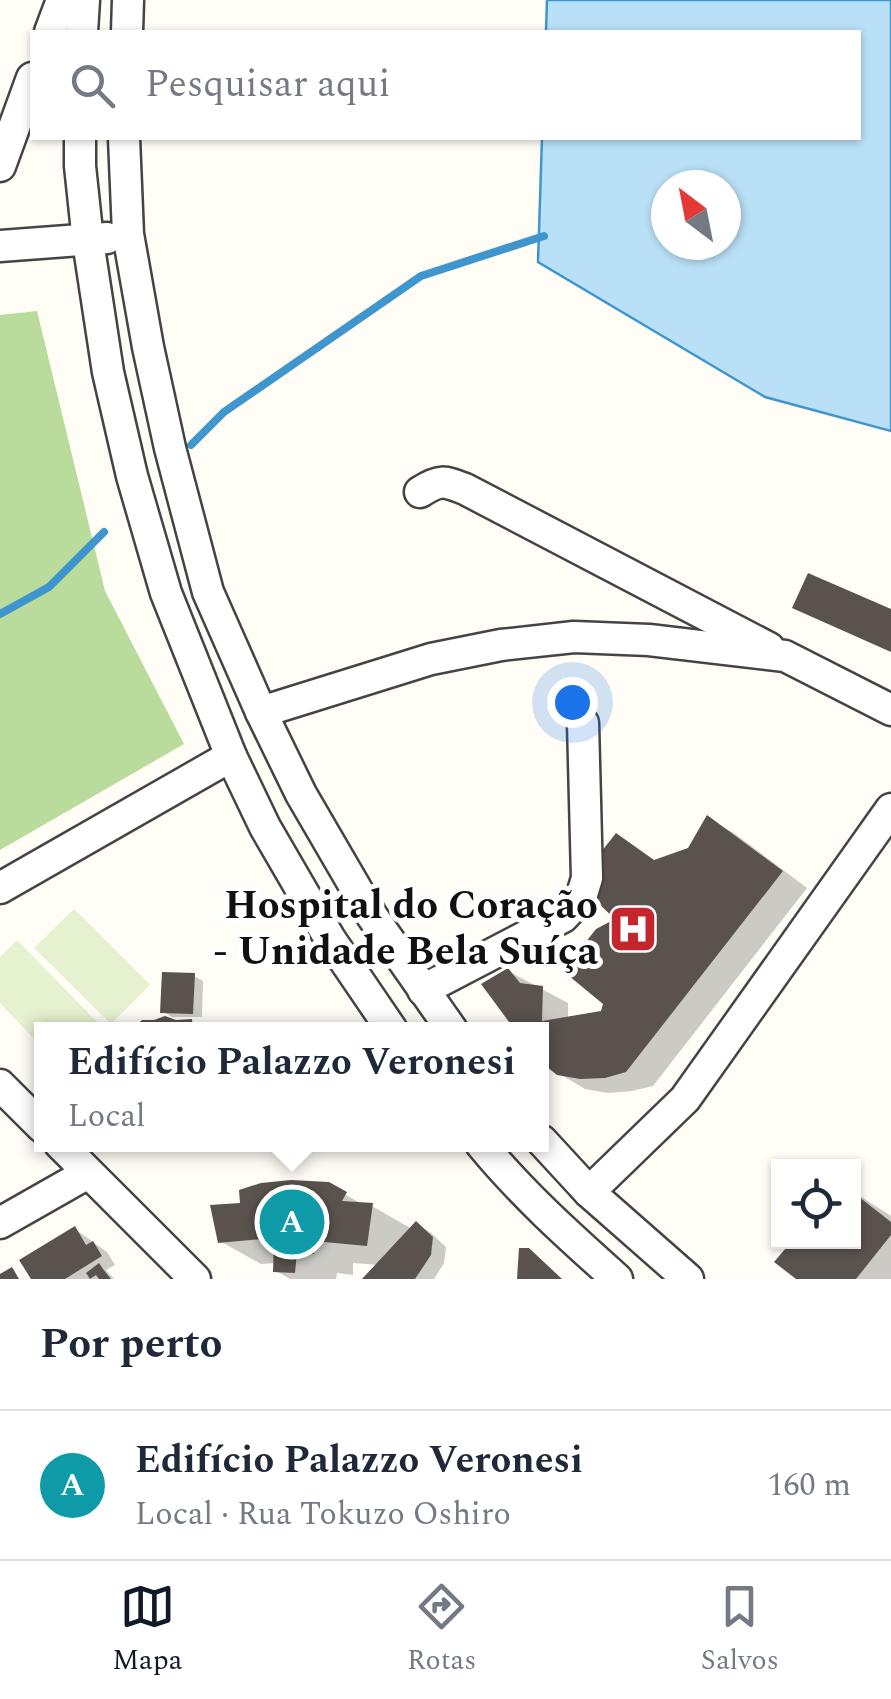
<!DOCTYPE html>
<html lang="pt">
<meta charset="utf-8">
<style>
body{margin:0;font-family:Spectral,serif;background:#f6f6f7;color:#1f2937}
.controls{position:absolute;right:30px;bottom:30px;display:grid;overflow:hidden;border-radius:0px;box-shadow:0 2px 8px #0004}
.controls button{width:90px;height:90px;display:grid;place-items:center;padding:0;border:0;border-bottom:2px solid #e0e1e3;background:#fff;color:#1f2937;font:50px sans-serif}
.compass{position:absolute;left:651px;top:170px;width:90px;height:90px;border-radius:50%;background:#fff;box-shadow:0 2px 8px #0004;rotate:328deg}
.you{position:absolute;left:572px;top:702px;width:35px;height:35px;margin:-25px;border:8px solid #fff;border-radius:50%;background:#1a73e8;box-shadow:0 0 0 15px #1a73e833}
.badge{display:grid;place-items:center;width:65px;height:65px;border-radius:50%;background:#111827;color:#fff;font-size:32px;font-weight:700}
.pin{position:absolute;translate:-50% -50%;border:5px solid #fff;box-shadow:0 2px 10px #0006}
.popup{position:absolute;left:34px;top:1022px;width:515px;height:130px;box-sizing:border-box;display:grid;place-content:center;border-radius:0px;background:#fff;filter:drop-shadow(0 2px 8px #0005);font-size:32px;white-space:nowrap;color:#747a83}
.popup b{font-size:38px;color:#1f2937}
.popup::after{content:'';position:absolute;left:50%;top:100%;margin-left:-20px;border:20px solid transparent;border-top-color:#fff}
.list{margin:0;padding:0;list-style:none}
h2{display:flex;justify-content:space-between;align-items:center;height:130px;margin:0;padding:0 40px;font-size:42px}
h2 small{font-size:32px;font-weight:400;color:#747a83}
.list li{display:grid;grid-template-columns:65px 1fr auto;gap:30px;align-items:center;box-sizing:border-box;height:150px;padding:0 40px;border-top:2px solid #e0e1e3}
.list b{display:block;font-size:38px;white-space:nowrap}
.list p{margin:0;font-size:32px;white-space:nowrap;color:#747a83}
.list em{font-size:32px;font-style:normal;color:#747a83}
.icon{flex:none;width:55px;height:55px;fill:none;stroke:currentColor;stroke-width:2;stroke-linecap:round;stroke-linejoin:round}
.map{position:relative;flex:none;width:891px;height:1279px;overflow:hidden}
.search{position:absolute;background:#fff;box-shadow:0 2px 8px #0004;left:30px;right:30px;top:30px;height:110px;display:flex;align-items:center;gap:25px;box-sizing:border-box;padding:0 35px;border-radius:0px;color:#747a83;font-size:38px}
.sheet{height:280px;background:#fff}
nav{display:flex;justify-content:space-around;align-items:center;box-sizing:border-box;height:140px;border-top:2px solid #e0e1e3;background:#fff;font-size:28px;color:#747a83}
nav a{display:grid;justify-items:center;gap:5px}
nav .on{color:#111827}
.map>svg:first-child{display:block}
.forest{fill:#b9dc9c}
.pitch{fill:#e6f2cf}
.water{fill:#b9e0f7;stroke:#3f96cf;stroke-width:2.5;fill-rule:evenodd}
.shadow{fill:#0003}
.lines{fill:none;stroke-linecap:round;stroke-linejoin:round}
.stream{stroke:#3f96cf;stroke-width:8}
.building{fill:#5a524d}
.minor-casing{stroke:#444;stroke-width:35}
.minor{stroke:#fff;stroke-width:30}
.labels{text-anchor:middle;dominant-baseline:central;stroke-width:10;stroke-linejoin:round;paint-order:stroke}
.poi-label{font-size:40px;font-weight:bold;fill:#111;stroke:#fff;text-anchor:end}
</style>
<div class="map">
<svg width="891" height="1279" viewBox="0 0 891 1279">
<rect width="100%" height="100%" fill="#fffdf5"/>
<!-- forest -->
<path class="forest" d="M37 311 105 591 184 744 0 850V315Z"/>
<!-- pitch -->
<g class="pitch">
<path d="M74 909 150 985 111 1024 34 948Z"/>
<path d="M17 940 101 1026 97 1029 42 1030V1047L0 1003V957Z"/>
</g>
<!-- water -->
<path class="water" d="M547 0H891V431L765 397 538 262 542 138H858V32H546ZM666 185H726V245H666Z"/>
<!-- shadow -->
<g class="shadow">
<path d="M708 819 734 833 807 888 653 1086 632 1091 608 1093 585 1089 558 1073 542 1060V1030L508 971 568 1003V1019L603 1013 620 919 617 837 657 862 690 850Z"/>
<path d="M194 976 203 981 202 1017H172L163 1011Z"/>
<path d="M328 1185 364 1205 372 1206 412 1229 416 1224 430 1232 446 1247 444 1263 434 1279H366L378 1265 353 1263V1275L337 1273 336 1279H290L276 1271V1263L261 1264 220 1241 242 1205Z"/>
<path d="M854 1192 891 1216V1279H800L778 1262 794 1242H854Z"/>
<path d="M75 1229 107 1252 115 1265 106 1270 114 1279H34Z"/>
</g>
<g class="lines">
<!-- stream -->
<g class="stream">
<path d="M191 445 224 412 421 276 544 236"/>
<path d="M0 614 49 587 104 532"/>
</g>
</g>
<!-- building -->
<g class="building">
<path d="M808 573 891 609V652L792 608Z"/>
<path d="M707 815 783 871 626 1072 605 1078 580 1079 557 1075 542 1063V1030H515L481 984 508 968 520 983 543 986 542 1021 601 1011 603 1004 563 971 596 929 615 919 598 903 594 861 616 833 654 860 688 848Z"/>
<path d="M162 972 195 973 193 1014 160 1013Z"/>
<path d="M165 1016 176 1020 192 1019 193 1030H132L142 1020H154Z"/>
<path d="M291 1180 329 1182 347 1192 342 1201 373 1203 367 1246 314 1241V1254L297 1252 295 1273 273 1272 274 1238 218 1243 210 1205 240 1203 239 1190 261 1183Z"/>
<path d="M854 1193 891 1222V1235L856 1279H796L774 1262 791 1242H854Z"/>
<path d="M416 1221 433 1237 431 1255 415 1279H362Z"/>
<path d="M75 1226 86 1245 93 1241 102 1256 65 1279H31L19 1260Z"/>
<path d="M519 1248H529L562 1279H517Z"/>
<path d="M99 1263 103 1269 111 1279H99L96 1275 90 1279 86 1273Z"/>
<path d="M12 1267 19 1279H0V1274Z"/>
</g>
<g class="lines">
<!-- minor casing -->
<g class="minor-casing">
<g id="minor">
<path d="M50 32 62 0"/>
<path d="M82 32 84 0"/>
<path d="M127 32 128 0"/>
<path d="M80 138V166L88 241 108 372 132 476 166 593 231 756 265 827 330 939 392 1030"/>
<path d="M124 138 128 234 148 347 170 448 208 592 261 712 301 794 372 916 452 1030"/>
<path d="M0 166 32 78"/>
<path d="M0 246 107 238"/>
<path d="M420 492C440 479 444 481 465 489L769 648"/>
<path d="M261 712 431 659 501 645 574 637 649 640 785 656 891 710"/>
<path d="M0 888 231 756"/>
<path d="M423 990 563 917 581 898 587 878 583 723"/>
<path d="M0 1085 42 1127"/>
<path d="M542 1141 589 1192 688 1279"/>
<path d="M60 1144 195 1279"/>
<path d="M481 1144C522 1194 569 1236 617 1279"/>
<path d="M589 1192 685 1099 891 809"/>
<path d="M0 1223 88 1173"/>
</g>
</g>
<!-- minor -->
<use href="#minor" class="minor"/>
</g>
<!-- icons -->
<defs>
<g id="hospital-square" transform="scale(2.5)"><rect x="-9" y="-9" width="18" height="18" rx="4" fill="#c4262e" stroke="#fff"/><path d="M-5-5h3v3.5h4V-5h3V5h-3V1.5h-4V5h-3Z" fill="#fff"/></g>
</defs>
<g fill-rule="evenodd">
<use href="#hospital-square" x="633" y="929"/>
</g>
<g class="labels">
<!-- poi labels -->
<g class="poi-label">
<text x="598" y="906">Hospital do Coração<tspan x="598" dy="46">- Unidade Bela Suíça</tspan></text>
</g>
</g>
</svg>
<div class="controls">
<button><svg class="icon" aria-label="locate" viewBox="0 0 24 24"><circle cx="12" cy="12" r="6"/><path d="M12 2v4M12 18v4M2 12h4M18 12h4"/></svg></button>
</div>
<svg class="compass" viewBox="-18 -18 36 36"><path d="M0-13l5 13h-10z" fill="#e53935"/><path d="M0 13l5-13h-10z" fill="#747a83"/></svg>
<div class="you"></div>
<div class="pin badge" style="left:292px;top:1222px;background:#0f9aa8">A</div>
<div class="popup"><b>Edifício Palazzo Veronesi</b>Local</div>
<div class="search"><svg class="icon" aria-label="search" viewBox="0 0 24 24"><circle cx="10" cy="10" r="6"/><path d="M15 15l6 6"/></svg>Pesquisar aqui</div>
</div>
<section class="sheet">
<h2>Por perto<small></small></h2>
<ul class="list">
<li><span class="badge" style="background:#0f9aa8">A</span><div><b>Edifício Palazzo Veronesi</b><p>Local · Rua Tokuzo Oshiro</p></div><em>160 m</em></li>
</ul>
</section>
<nav>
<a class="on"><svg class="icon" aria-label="map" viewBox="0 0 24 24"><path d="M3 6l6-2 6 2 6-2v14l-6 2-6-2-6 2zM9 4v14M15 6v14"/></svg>Mapa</a>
<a><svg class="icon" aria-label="directions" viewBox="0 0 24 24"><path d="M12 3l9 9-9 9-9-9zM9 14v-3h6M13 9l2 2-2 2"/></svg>Rotas</a>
<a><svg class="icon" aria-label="saved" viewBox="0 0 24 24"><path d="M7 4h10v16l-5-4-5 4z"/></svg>Salvos</a>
</nav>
